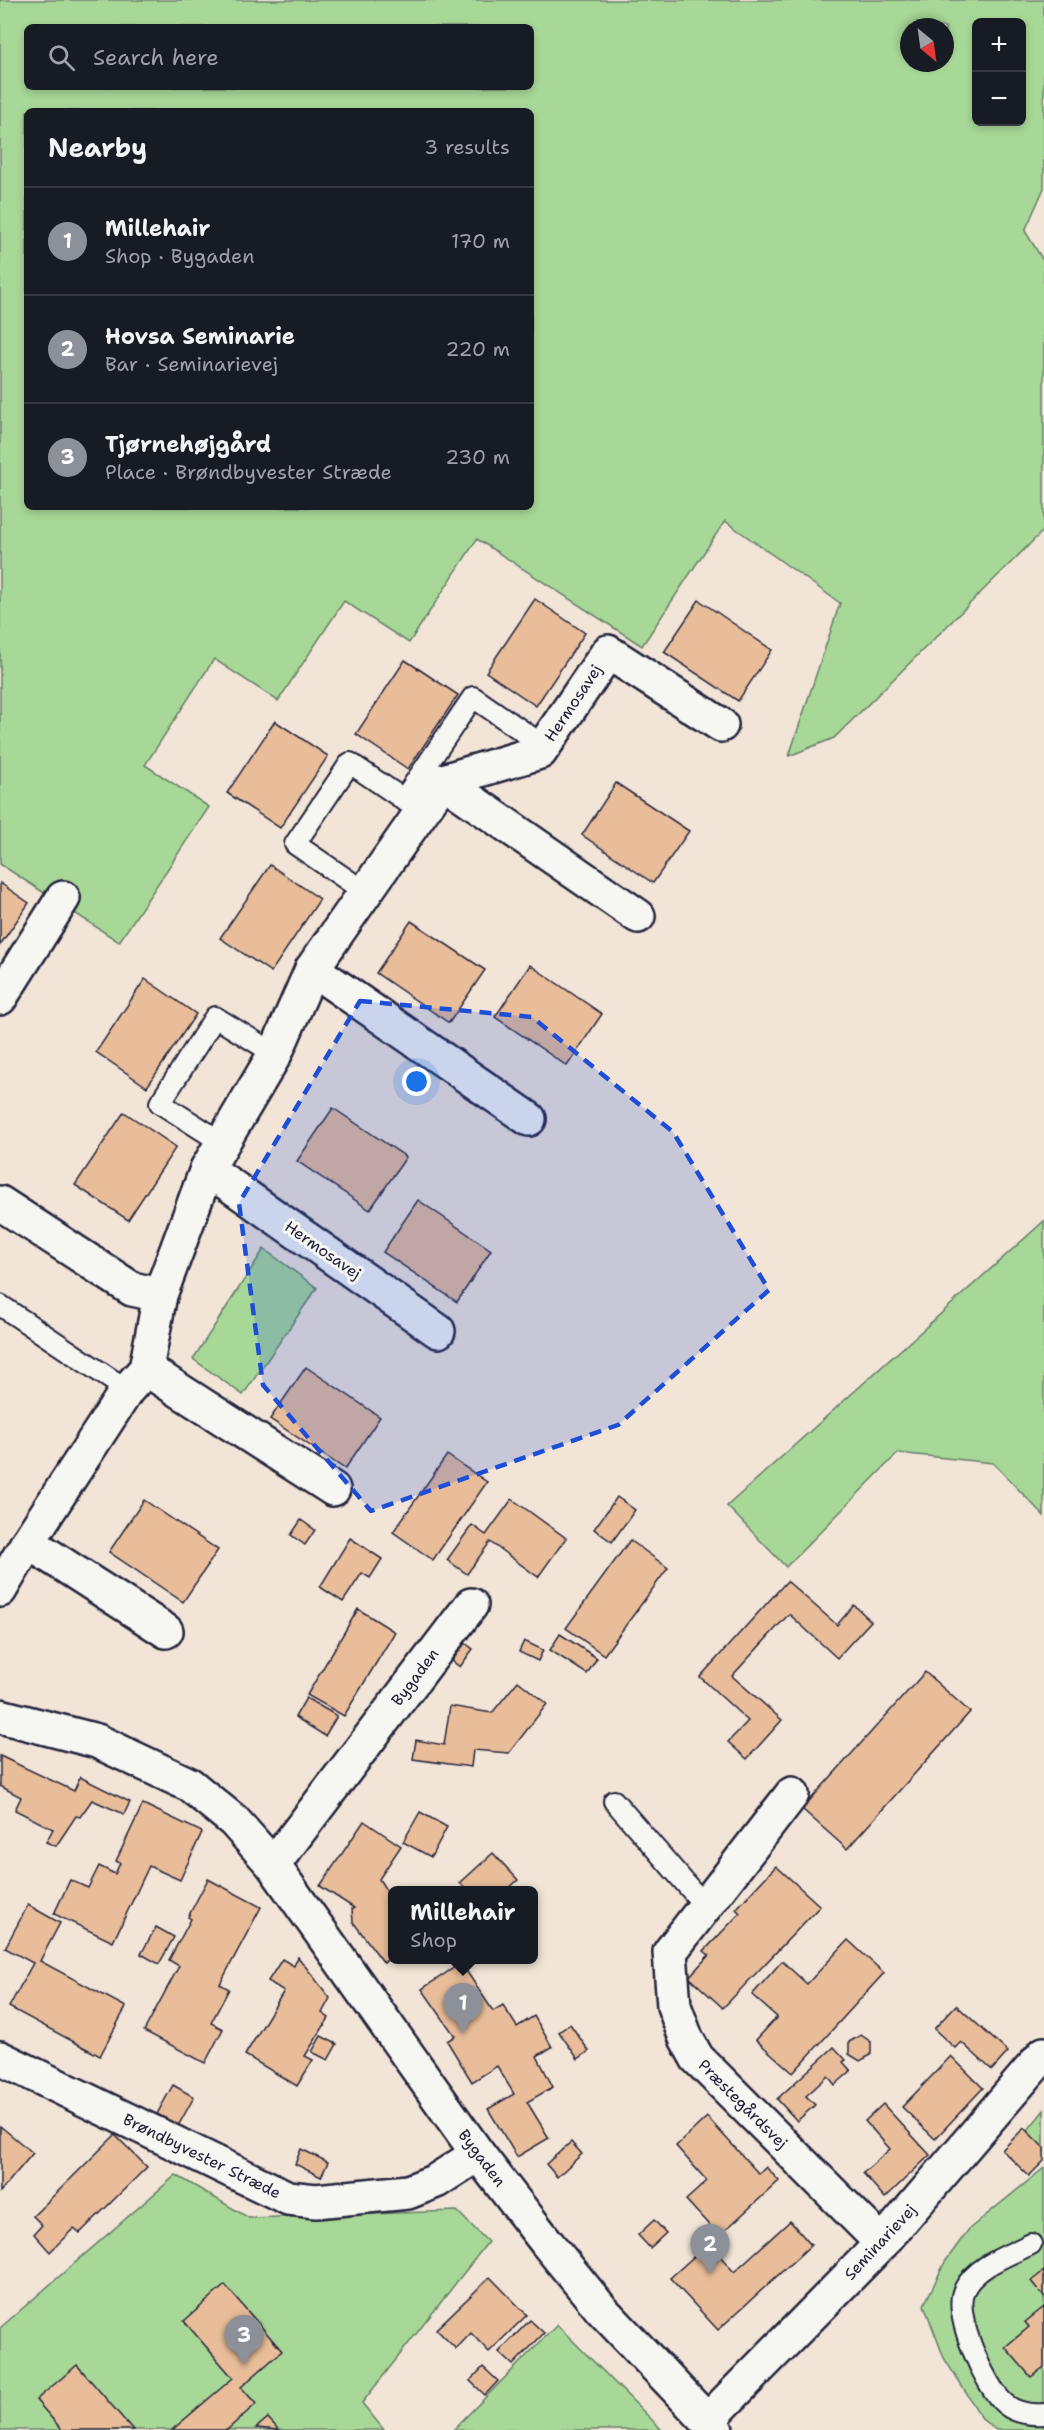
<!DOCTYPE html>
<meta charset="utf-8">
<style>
body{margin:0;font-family:"Shantell Sans",sans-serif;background:#242831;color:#f1f3f6}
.controls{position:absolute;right:18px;top:18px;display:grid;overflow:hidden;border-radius:9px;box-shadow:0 3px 9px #0003}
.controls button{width:54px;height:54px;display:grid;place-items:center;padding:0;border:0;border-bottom:2px solid #363941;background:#171b24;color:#f1f3f6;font:30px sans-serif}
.compass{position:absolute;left:900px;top:18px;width:54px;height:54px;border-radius:50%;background:#171b24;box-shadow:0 3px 9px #0003;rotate:151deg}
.you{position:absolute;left:417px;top:1082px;width:21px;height:21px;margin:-15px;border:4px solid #fff;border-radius:50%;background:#1a73e8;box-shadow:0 0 0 9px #1a73e833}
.badge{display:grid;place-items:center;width:39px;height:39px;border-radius:50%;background:#8c9099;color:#fff;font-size:20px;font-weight:700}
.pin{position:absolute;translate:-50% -50px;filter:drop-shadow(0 2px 3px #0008)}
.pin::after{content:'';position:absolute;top:32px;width:21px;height:18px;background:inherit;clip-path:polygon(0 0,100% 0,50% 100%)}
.popup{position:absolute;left:388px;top:1886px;width:150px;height:78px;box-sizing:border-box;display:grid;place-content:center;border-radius:9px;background:#171b24;filter:drop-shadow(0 2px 4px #0005);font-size:20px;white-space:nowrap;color:#9ea1a6}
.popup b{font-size:22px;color:#f1f3f6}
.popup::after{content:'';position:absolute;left:50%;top:100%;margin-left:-12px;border:12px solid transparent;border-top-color:#171b24}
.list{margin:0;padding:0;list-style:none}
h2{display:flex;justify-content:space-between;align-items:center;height:78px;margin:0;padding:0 24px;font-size:26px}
h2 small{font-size:20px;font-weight:400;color:#9ea1a6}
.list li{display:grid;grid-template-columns:39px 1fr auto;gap:18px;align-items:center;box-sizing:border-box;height:108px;padding:0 24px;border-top:2px solid #363941}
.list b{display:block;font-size:22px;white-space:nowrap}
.list p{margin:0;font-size:20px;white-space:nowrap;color:#9ea1a6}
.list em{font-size:20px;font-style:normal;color:#9ea1a6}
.icon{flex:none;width:33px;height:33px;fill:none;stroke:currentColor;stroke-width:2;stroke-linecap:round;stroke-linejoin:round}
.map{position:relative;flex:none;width:1044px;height:2430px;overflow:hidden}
.search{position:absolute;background:#171b24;box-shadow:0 3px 9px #0003;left:24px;top:24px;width:510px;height:66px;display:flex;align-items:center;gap:15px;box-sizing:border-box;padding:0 21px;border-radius:9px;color:#9ea1a6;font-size:22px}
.panel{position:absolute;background:#171b24;box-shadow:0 3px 9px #0003;left:24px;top:108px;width:510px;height:402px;border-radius:9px}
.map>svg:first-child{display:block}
.green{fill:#a8d897;stroke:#657d69;stroke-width:1.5;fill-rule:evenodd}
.building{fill:#e9bd99;stroke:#22223b;stroke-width:1.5}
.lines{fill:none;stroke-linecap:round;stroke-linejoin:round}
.service-casing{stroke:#22223b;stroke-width:24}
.minor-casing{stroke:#22223b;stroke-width:38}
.tertiary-casing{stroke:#22223b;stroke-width:38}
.service{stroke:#f6f6f2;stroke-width:20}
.minor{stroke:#f6f6f2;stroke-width:33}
.tertiary{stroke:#f6f6f2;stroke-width:33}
.marked{fill:#1d4ed8;fill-opacity:0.2;stroke:#1d4ed8;stroke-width:4.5;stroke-dasharray:12 8;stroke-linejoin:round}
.labels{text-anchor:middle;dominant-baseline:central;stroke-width:6;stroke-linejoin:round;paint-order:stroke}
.street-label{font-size:16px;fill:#22223b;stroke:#f6f6f2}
</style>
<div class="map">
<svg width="1044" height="2430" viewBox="0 0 1044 2430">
<rect width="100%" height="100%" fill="#f2e5d7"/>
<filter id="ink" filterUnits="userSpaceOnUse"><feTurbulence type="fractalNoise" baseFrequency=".0167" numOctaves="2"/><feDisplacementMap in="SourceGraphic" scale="12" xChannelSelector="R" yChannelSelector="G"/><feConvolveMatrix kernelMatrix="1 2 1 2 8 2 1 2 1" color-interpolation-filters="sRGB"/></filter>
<g filter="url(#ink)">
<!-- green -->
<g class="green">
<path d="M0 0H1044V188L1025 231 1044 262V530L834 738 789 756 840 603 725 521 642 646 477 539 409 643 344 601 278 701 214 659 145 765 209 807 119 942 0 864ZM976 22H1022V122H976ZM27 27H531V87H27ZM909 27H945V63H909ZM27 111H531V507H27Z"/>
<path d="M1044 1221V1516L993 1463 898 1453 786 1567 727 1506Z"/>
<path d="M264 1249 317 1288 243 1395 193 1359Z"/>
<path d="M1044 2110V2151L1027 2131Z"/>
<path d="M1044 2168V2430H996L983 2420 944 2358 924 2305 945 2262 969 2229Z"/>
<path d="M176 2175 249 2218 457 2211 488 2242 362 2403 384 2430H0V2328Z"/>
<path d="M557 2325 662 2430H453Z"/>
</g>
<!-- building -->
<g class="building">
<path d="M535 599 585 633 536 706 486 672Z"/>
<path d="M699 600 772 650 738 701 664 652Z"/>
<path d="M405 660 458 695 408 769 356 734Z"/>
<path d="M275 721 328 756 280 828 227 793Z"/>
<path d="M616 783 689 831 653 883 582 835Z"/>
<path d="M270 865 320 899 271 972 220 938Z"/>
<path d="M0 883 29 903 0 945Z"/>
<path d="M411 921 485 970 449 1023 376 973Z"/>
<path d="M530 965 602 1014 567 1066 495 1017Z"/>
<path d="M145 979 196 1014 147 1087 96 1052Z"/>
<path d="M333 1108 406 1157 370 1210 297 1161Z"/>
<path d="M124 1112 176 1147 128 1220 75 1185Z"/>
<path d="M418 1200 491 1250 457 1302 383 1252Z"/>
<path d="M306 1367 380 1417 345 1469 270 1419Z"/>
<path d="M447 1455 487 1482 433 1560 393 1532Z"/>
<path d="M617 1497 635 1510 612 1542 594 1529Z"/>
<path d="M512 1499 566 1538 538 1577 490 1542 467 1574 447 1560 472 1525 486 1535Z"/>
<path d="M144 1500 218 1550 183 1602 109 1552Z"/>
<path d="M301 1520 315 1530 305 1545 291 1535Z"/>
<path d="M350 1538 382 1559 370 1578 362 1573 343 1602 320 1587Z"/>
<path d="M630 1540 668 1568 604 1655 566 1628Z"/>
<path d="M787 1581 837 1625 854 1605 871 1621 837 1658 789 1614 732 1676 782 1720 747 1759 728 1742 748 1721 700 1677Z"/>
<path d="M358 1609 395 1632 344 1716 307 1695Z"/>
<path d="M560 1634 597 1658 587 1674 550 1650Z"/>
<path d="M524 1641 543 1650 538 1661 519 1652Z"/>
<path d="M465 1643 473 1649 460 1667 452 1661Z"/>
<path d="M925 1672 970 1712 847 1849 802 1809Z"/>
<path d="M518 1681 547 1704 509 1753 473 1750 471 1767 413 1759 416 1740 444 1745 450 1706 492 1713Z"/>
<path d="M306 1698 337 1716 325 1736 295 1717Z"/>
<path d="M0 1756 74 1791 80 1777 130 1802 124 1814 92 1800 80 1817 76 1816 56 1846 46 1842 53 1829 15 1810 21 1797 0 1786Z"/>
<path d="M143 1804 202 1832 180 1880 149 1866 113 1942 54 1914 70 1880 88 1888 99 1866 115 1874 120 1863 116 1861Z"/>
<path d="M420 1812 447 1827 431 1857 403 1842Z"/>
<path d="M364 1821 401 1846 379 1879 392 1900V1955L384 1963 353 1922 352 1909 354 1908 320 1886Z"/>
<path d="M493 1853 518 1880 507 1890H467L460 1883Z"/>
<path d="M776 1866 820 1906 723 2008 689 1977 709 1955 704 1951 740 1913 736 1909Z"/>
<path d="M208 1879 261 1907 220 1984 229 1989 211 2023 223 2029 205 2063 144 2031 179 1966 169 1960 191 1919 188 1917Z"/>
<path d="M28 1905 60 1923 40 1961 126 2007 100 2056 9 2007 33 1963 5 1948Z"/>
<path d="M156 1927 174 1937 159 1964 141 1954Z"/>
<path d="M848 1940 884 1973 793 2073 756 2040 777 2017 752 1995 782 1961 807 1984Z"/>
<path d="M298 1957 330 1998 322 2013 329 2018 305 2056 313 2060 297 2086 245 2055 284 1991 268 1981 282 1959 294 1966Z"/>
<path d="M461 1963 493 2011 503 2005 517 2027 534 2016 552 2047 537 2056 553 2087 527 2102 549 2138 517 2157 488 2109 514 2094 497 2066 472 2082 447 2041 455 2036 422 1989Z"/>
<path d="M956 2005 1008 2052 992 2070 961 2042 955 2048 934 2029Z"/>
<path d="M570 2024 589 2051 578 2059 559 2032Z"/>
<path d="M861 2035 871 2042V2055L860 2061 849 2054V2042Z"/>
<path d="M321 2036 337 2044 328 2060 312 2052Z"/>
<path d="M834 2047 846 2060 843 2062 851 2071 835 2085 828 2076 806 2096 815 2105 797 2121 777 2099Z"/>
<path d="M951 2056 983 2088 935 2139 902 2107Z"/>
<path d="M173 2085 194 2097 178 2126 157 2114Z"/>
<path d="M883 2104 930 2155 885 2198 863 2173 890 2149 865 2121Z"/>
<path d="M707 2117 759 2174 766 2167 779 2181 719 2236 686 2200 707 2181 676 2146Z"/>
<path d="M0 2126 33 2153 0 2192Z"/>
<path d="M1024 2128 1044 2148V2161L1029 2176 1002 2150Z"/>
<path d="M115 2135 147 2167 80 2233 74 2228 50 2252 34 2234 42 2225 33 2216Z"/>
<path d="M571 2142 582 2154 557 2177 546 2164Z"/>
<path d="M301 2149 328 2162 321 2177 295 2164Z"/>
<path d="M654 2220 666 2233 650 2248 638 2235Z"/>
<path d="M790 2221 811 2245 718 2330 670 2278 701 2250 713 2263 720 2256 734 2272Z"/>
<path d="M1044 2271V2297L1031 2281Z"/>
<path d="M490 2277 527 2315 489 2352 471 2333 456 2349 436 2329Z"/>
<path d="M225 2285 282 2351 241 2387 256 2404 227 2430H172L233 2378 184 2321Z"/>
<path d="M1044 2307V2367L1031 2377 1005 2347 1029 2327 1025 2322Z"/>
<path d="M530 2320 544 2333 513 2365 499 2352Z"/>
<path d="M77 2365 133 2430H62L36 2400Z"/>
<path d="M483 2367 498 2381 485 2395 470 2381Z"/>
<path d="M268 2418 279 2430 256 2428Z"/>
</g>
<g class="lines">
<!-- service casing -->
<g class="service-casing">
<g id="service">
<path d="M403 800 473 697 544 746"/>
<path d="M365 892 295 844 350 763 422 812"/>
<path d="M223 1143 160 1103 215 1017 275 1054"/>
<path d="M0 1305 127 1390"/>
<path d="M614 1801 705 1906"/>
<path d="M1031 2244C1009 2255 975 2266 964 2290 952 2314 986 2388 1005 2404 1016 2413 1031 2415 1044 2414"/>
</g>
</g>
<!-- minor casing -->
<g class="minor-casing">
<g id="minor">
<path d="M443 781 638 916"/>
<path d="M312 969 529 1119"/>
<path d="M0 998 63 898"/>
<path d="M207 1169 438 1331"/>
<path d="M0 1203 132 1289 160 1295"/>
<path d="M146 1369 333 1489"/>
<path d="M28 1542 166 1631"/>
<path d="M0 1590 28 1542 127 1390 146 1369 160 1295 207 1169 275 1054 312 969 443 781 540 752 608 652 721 725"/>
<path d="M792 1794 670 1952 674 2006 686 2038 697 2058 882 2243"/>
<path d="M273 1865 471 1605"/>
<path d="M0 2058 288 2198 316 2201 408 2192 436 2181 478 2154"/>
</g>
</g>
<!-- tertiary casing -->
<g class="tertiary-casing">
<g id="tertiary">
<path d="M0 1716 97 1741 190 1785 234 1821 273 1865 478 2154 547 2243 602 2310 716 2430"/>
<path d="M707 2421 882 2243 1044 2054"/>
</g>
</g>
<!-- service -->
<use href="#service" class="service"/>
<!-- minor -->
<use href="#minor" class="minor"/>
<!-- tertiary -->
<use href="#tertiary" class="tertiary"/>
</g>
</g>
<!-- marked area -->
<path class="marked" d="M360 1001 532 1017 673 1132 769 1290 618 1425 371 1511 263 1385 239 1203Z"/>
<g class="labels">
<!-- street labels -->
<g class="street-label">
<text transform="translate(573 703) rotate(-56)">Hermosavej</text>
<text transform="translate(323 1250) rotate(35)">Hermosavej</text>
<text transform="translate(415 1677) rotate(-53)">Bygaden</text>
<text transform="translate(743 2104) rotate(45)">Præstegårdsvej</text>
<text transform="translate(202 2156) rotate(26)">Brøndbyvester Stræde</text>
<text transform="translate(482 2158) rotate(53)">Bygaden</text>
<text transform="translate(880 2242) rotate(-47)">Seminarievej</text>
</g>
</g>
</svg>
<div class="controls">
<button>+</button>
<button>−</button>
</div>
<svg class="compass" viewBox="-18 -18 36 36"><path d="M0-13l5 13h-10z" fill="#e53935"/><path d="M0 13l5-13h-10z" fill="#9ea1a6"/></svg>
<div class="you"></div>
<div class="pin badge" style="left:463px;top:2033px">1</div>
<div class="popup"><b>Millehair</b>Shop</div>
<div class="pin badge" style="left:710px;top:2274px">2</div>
<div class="pin badge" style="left:244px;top:2365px">3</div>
<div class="search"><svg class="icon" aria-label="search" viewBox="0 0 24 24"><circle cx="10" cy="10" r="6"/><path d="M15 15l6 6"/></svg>Search here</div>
<section class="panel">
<h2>Nearby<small>3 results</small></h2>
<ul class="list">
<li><span class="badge">1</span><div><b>Millehair</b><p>Shop · Bygaden</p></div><em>170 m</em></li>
<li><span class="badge">2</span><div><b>Hovsa Seminarie</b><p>Bar · Seminarievej</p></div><em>220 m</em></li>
<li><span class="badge">3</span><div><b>Tjørnehøjgård</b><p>Place · Brøndbyvester Stræde</p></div><em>230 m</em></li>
</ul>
</section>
</div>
